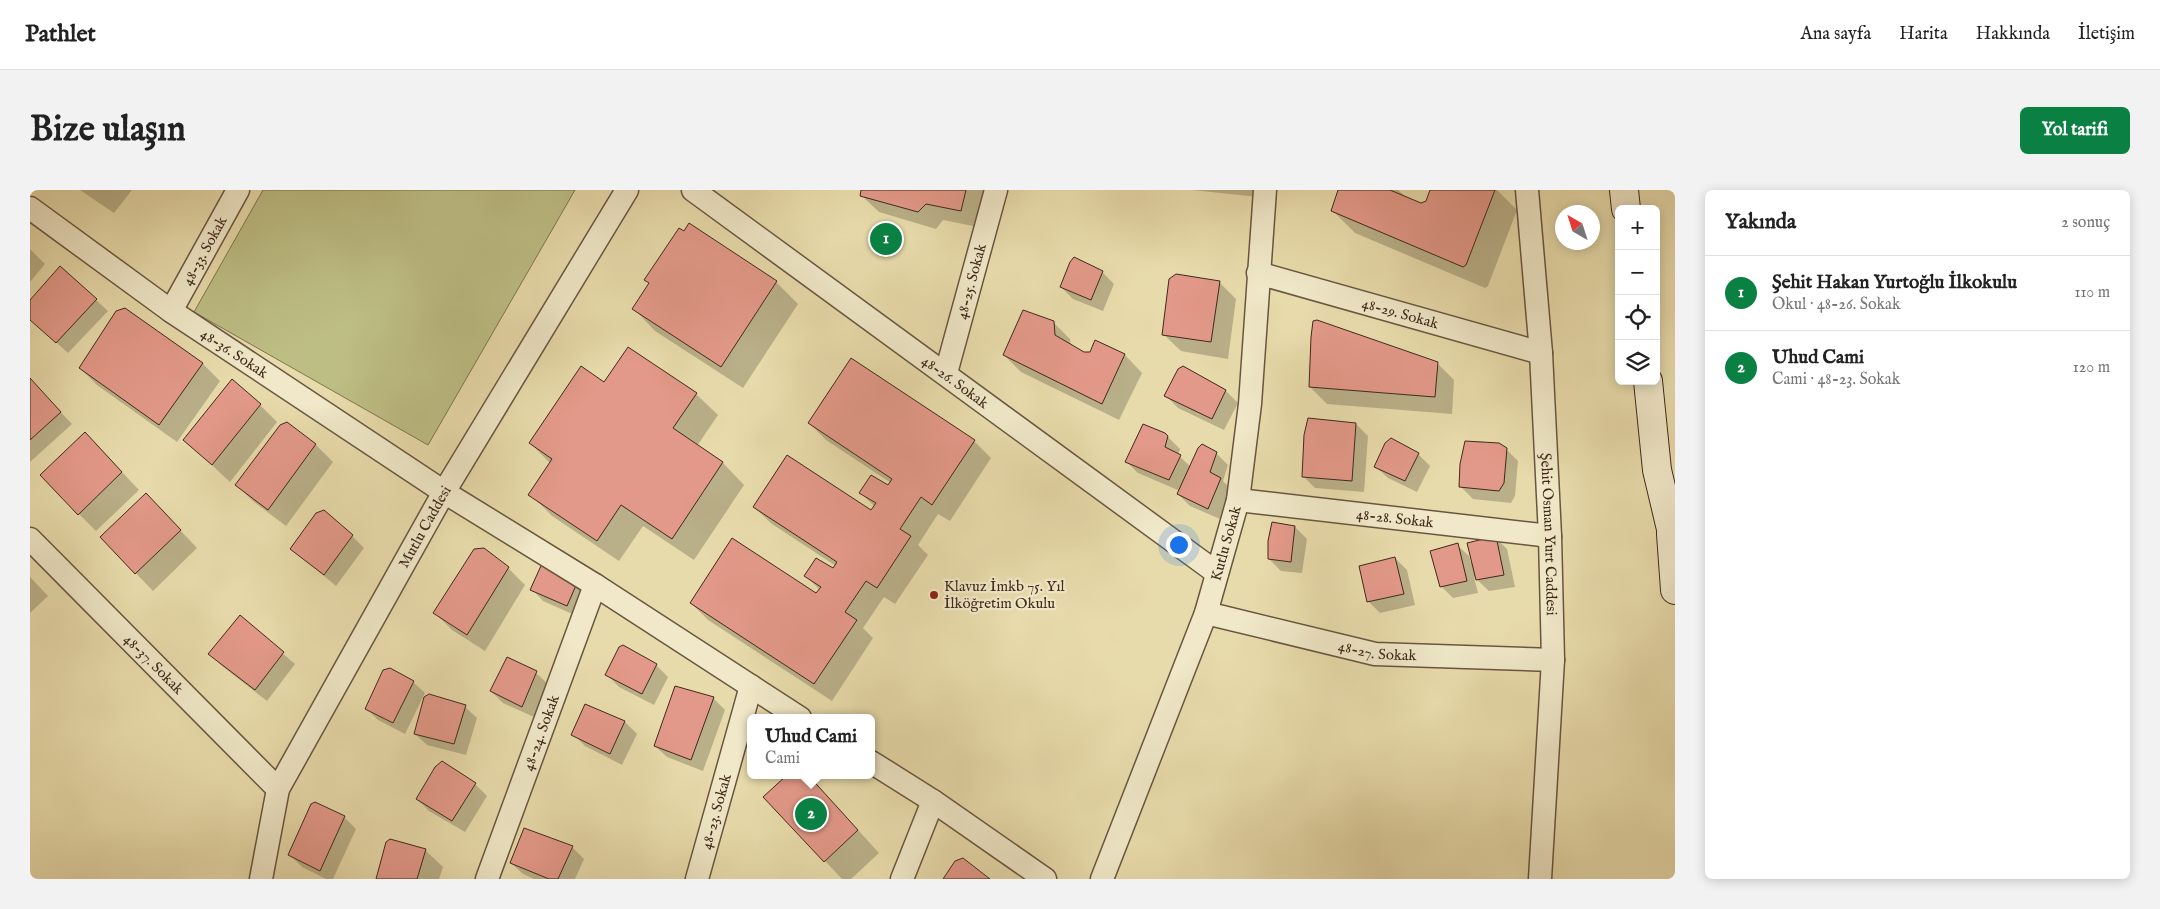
<!DOCTYPE html>
<html lang="tr">
<meta charset="utf-8">
<style>
body{margin:0;font-family:"IM FELL English",serif;background:#f2f2f2;color:#222}
.controls{position:absolute;right:15px;top:15px;display:grid;overflow:hidden;border-radius:8px;box-shadow:0 2px 12px #0003}
.controls button{width:45px;height:45px;display:grid;place-items:center;padding:0;border:0;border-bottom:1px solid #e0e0e0;background:#fff;color:#222;font:25px sans-serif}
.compass{position:absolute;left:1525px;top:15px;width:45px;height:45px;border-radius:50%;background:#fff;box-shadow:0 2px 12px #0003;rotate:321deg}
.you{position:absolute;left:1148px;top:354px;width:18px;height:18px;margin:-12px;border:4px solid #fff;border-radius:50%;background:#1a73e8;box-shadow:0 0 0 8px #1a73e833}
.badge{display:grid;place-items:center;width:32px;height:32px;border-radius:50%;background:#0b8043;color:#fff;font-size:16px;font-weight:700}
.pin{position:absolute;translate:-50% -50%;border:2px solid #fff;box-shadow:0 1px 5px #0006}
.popup{position:absolute;left:717px;top:524px;width:128px;height:65px;box-sizing:border-box;display:grid;place-content:center;border-radius:8px;background:#fff;filter:drop-shadow(0 1px 4px #0005);font-size:16px;white-space:nowrap;color:#767676}
.popup b{font-size:19px;color:#222}
.popup::after{content:'';position:absolute;left:50%;top:100%;margin-left:-10px;border:10px solid transparent;border-top-color:#fff}
.list{margin:0;padding:0;list-style:none}
h2{display:flex;justify-content:space-between;align-items:center;height:65px;margin:0;padding:0 20px;font-size:21px}
h2 small{font-size:16px;font-weight:400;color:#767676}
.list li{display:grid;grid-template-columns:32px 1fr auto;gap:15px;align-items:center;box-sizing:border-box;height:75px;padding:0 20px;border-top:1px solid #e0e0e0}
.list b{display:block;font-size:19px;white-space:nowrap}
.list p{margin:0;font-size:16px;white-space:nowrap;color:#767676}
.list em{font-size:16px;font-style:normal;color:#767676}
.icon{flex:none;width:28px;height:28px;fill:none;stroke:currentColor;stroke-width:2;stroke-linecap:round;stroke-linejoin:round}
.map{position:relative;flex:none;width:1645px;height:689px;overflow:hidden;border-radius:8px}
header{display:flex;align-items:center;gap:30px;box-sizing:border-box;height:70px;padding:0 25px;background:#fff;border-bottom:1px solid #e0e0e0}
header strong{font-size:24px}
nav{display:flex;gap:28px;margin-inline-start:auto;font-size:18px}
.intro{display:flex;align-items:center;justify-content:space-between;box-sizing:border-box;height:120px;padding:0 30px}
h1{margin:0;font-size:35px}
.button{padding:12px 22px;border-radius:8px;background:#0b8043;color:#fff;font-size:18px;font-weight:700}
main{display:flex;gap:30px;padding:0 30px}
aside{flex:1;background:#fff;border-radius:8px;box-shadow:0 2px 12px #0003}
.map>svg:first-child{display:block}
.green{fill:#bdbe84;stroke:#7e7450}
.shadow{fill:#0003}
.building{fill:#e39989;stroke:#3f291c}
.lines{fill:none;stroke-linecap:round;stroke-linejoin:round}
.minor-casing{stroke:#695640;stroke-width:25}
.secondary-casing{stroke:#3f291c;stroke-width:30}
.minor{stroke:#f0e8c8;stroke-width:22}
.secondary{stroke:#f0e8c8;stroke-width:28}
.poi-dot{fill:#8f2418;stroke:#f0e8c8;stroke-width:2}
.labels{text-anchor:middle;dominant-baseline:central;stroke-width:4.5;stroke-linejoin:round;paint-order:stroke}
.street-label{font-size:15px;fill:#3f291c;stroke:#f0e8c8}
.poi-label{font-size:15px;fill:#3f291c;stroke:#f0e8c8;text-anchor:start}
</style>
<header>
<strong>Pathlet</strong>
<nav><a>Ana sayfa</a><a>Harita</a><a>Hakkında</a><a>İletişim</a></nav>
</header>
<div class="intro"><h1>Bize ulaşın</h1><a class="button">Yol tarifi</a></div>
<main>
<div class="map">
<svg width="1645" height="689" viewBox="0 0 1645 689">
<rect width="100%" height="100%" fill="#e8dbab"/>
<filter id="stains"><feTurbulence type="fractalNoise" baseFrequency=".004" numOctaves="4"/><feColorMatrix values="0 0 0 0 .2 0 0 0 0 .09 0 0 0 0 .02 0 0 0 .5 -.17"/></filter>
<radialGradient id="worn" r=".72"><stop offset=".6" stop-color="#630" stop-opacity="0"/><stop offset="1" stop-color="#630" stop-opacity=".3"/></radialGradient>
<!-- green -->
<path class="green" d="M233 0H545L398 255 164 122Z"/>
<!-- shadow -->
<g class="shadow">
<path d="M50 0H102L84 23Z"/>
<path d="M832 0H958L948 37 913 30 906 39 849 22 831 5Z"/>
<path d="M1162 0H1228V7Z"/>
<path d="M1310 0H1368L1376 7 1391 15 1397 12 1402 0H1467L1487 20 1458 96 1455 98 1325 43 1303 21Z"/>
<path d="M659 35 746 92 768 114 713 198 625 141 604 119Z"/>
<path d="M0 59 15 74 0 92Z"/>
<path d="M1072 82 1084 94 1073 121 1043 109 1031 97Z"/>
<path d="M1189 92 1206 109 1198 169 1151 161 1133 144Z"/>
<path d="M66 110 78 121 38 163 0 129V112Z"/>
<path d="M94 119 173 174 190 191 147 252 67 195 50 178Z"/>
<path d="M1023 132 1040 149 1041 156 1054 163H1061L1066 152 1095 165 1112 183 1089 230 991 182 974 165Z"/>
<path d="M1407 173 1424 190 1422 224 1297 214 1280 197Z"/>
<path d="M1153 177 1196 201 1208 213 1194 240 1148 218 1136 206Z"/>
<path d="M0 190 42 234 0 272Z"/>
<path d="M574 194 666 204 688 225 667 256 693 273 714 295 664 370 613 336 589 371 522 326 500 304 521 274 500 253Z"/>
<path d="M230 215 247 232 200 292 155 250Z"/>
<path d="M779 233 944 251 961 268 920 331 908 324 888 355 898 365 865 414 854 407 833 438 843 448 802 511 678 430 661 413 787 405 790 400 776 386 803 380 806 376 742 334 724 317 842 322 845 317 831 303 858 297 861 293 796 250Z"/>
<path d="M1326 234 1338 246 1334 302 1285 298 1273 286Z"/>
<path d="M1135 244 1150 259 1148 265 1161 277 1186 263 1198 275 1193 291 1203 301 1190 329 1160 316 1148 304 1150 301 1108 283 1097 272Z"/>
<path d="M1361 249 1388 264 1400 276 1387 302 1358 288 1346 277Z"/>
<path d="M285 254 303 272 256 336 224 312 206 295Z"/>
<path d="M1476 259 1488 271 1485 306 1481 313 1443 309 1431 297Z"/>
<path d="M72 261 109 300 66 341 49 324Z"/>
<path d="M133 322 167 358 123 401 71 347Z"/>
<path d="M1265 337 1277 349 1272 383 1251 381 1239 369Z"/>
<path d="M322 346 334 358 306 396 262 359Z"/>
<path d="M1465 347 1477 359 1485 397 1459 401 1444 387 1448 403 1423 408 1411 396 1427 355 1439 366 1441 373Z"/>
<path d="M522 368 563 396 549 427 513 411 502 399Z"/>
<path d="M1365 368 1377 380 1385 415 1350 423 1338 411Z"/>
<path d="M478 378 495 395 455 461 422 440 405 423Z"/>
<path d="M0 387 18 406 0 423Z"/>
<path d="M210 427 265 474 237 511 192 476 180 464Z"/>
<path d="M477 469 506 483 518 494 504 527 473 513 461 501Z"/>
<path d="M626 475 638 487 624 515 589 497 577 485Z"/>
<path d="M383 492 395 503 375 544 348 530 336 518Z"/>
<path d="M683 508 695 520 673 581 637 567 625 556Z"/>
<path d="M556 515 595 532 607 544 592 575 555 556 543 544Z"/>
<path d="M435 517 447 528 436 565 397 555 385 544Z"/>
<path d="M778 585 849 663 821 689H812L735 607Z"/>
<path d="M445 594 457 606 435 642 399 621 387 609Z"/>
<path d="M314 627 326 639 303 689H296L272 677 260 665Z"/>
<path d="M542 657 554 669 545 689H504L493 684 481 673Z"/>
<path d="M395 660 413 677 409 689H347Z"/>
</g>
<!-- building -->
<g class="building">
<path d="M831 0H936L931 21 896 14 888 22 830 6Z"/>
<path d="M1308 0H1360L1391 13 1396 11 1400 0H1465L1436 75 1433 77 1301 21Z"/>
<path d="M659 33 747 91 691 177 602 119 619 93 614 90 649 38 654 41Z"/>
<path d="M1044 67 1073 81 1061 110 1030 97 1040 72Z"/>
<path d="M30 76 67 109 26 153 0 130V110Z"/>
<path d="M1146 84 1190 91 1181 152 1132 145 1139 89Z"/>
<path d="M95 118 173 173 129 235 49 178 86 121Z"/>
<path d="M993 120 1024 131 1025 145 1054 162H1060L1065 150 1095 164 1072 214 973 165Z"/>
<path d="M1287 130 1408 172 1405 207 1279 197 1281 147 1283 131Z"/>
<path d="M598 157 667 203 643 238 693 272 642 349 591 315 567 351 498 305 522 269 499 253 551 176 574 192Z"/>
<path d="M821 168 945 250 902 315 891 307 870 339 881 346 847 398 836 391 815 422 827 430 784 494 660 413 702 348 786 403 791 397 774 386 786 368 803 378 807 372 723 317 757 265 841 320 846 313 829 303 841 285 858 295 862 289 778 233Z"/>
<path d="M1153 176 1196 200 1182 229 1134 206 1148 179Z"/>
<path d="M0 188 31 222 0 250Z"/>
<path d="M202 189 231 214 182 275 153 250Z"/>
<path d="M1278 228 1326 233 1322 291 1272 287 1274 245Z"/>
<path d="M257 232 286 254 238 320 205 295 250 235Z"/>
<path d="M1113 234 1135 243 1138 246 1135 257 1151 265 1139 290 1095 272Z"/>
<path d="M55 242 92 282 48 325 10 285Z"/>
<path d="M1361 248 1389 263 1375 291 1344 277 1355 253Z"/>
<path d="M1435 251 1469 253 1477 258 1474 293 1469 301 1429 297 1430 274Z"/>
<path d="M1172 254 1187 262 1180 282 1191 288 1178 319 1147 304 1168 258Z"/>
<path d="M116 303 151 340 105 384 70 347Z"/>
<path d="M294 320 323 345 294 385 260 359 286 323Z"/>
<path d="M1242 332 1265 336 1261 372 1238 369V351Z"/>
<path d="M1466 346 1474 385 1446 390 1437 353Z"/>
<path d="M1428 353 1437 391 1410 397 1400 361Z"/>
<path d="M454 358 479 377 437 445 403 423 444 359Z"/>
<path d="M515 367 551 384 537 416 500 400Z"/>
<path d="M1365 367 1374 404 1337 412 1329 376Z"/>
<path d="M210 425 254 462 225 500 178 464Z"/>
<path d="M593 455 627 474 612 504 575 485 589 457Z"/>
<path d="M477 467 507 481 492 517 460 501Z"/>
<path d="M360 478 384 491 363 533 335 519 353 480Z"/>
<path d="M645 496 684 507 661 570 624 556Z"/>
<path d="M399 504 436 515 424 554 384 544 394 507Z"/>
<path d="M555 514 595 531 580 564 541 545Z"/>
<path d="M412 571 446 593 422 631 386 609 405 577Z"/>
<path d="M757 585H778L828 640 794 672 733 607Z"/>
<path d="M285 612 315 626 290 681 258 665 281 614Z"/>
<path d="M494 638 543 656 528 689H519L480 673Z"/>
<path d="M360 649 396 659 387 689H346L356 652Z"/>
<path d="M933 668 960 689H913L925 671Z"/>
</g>
<g class="lines">
<!-- minor casing -->
<g class="minor-casing">
<g id="minor">
<path id="s1" d="M663 0 1187 383"/>
<path id="s2" d="M1497 0 1511 163 1520 346 1523 470 1510 689"/>
<path id="s3" d="M0 18 141 121 414 302 565 395 770 528"/>
<path id="s4" d="M1228 83 1511 163"/>
<path id="s5" d="M141 121 208 0"/>
<path id="s6" d="M916 183 966 0"/>
<path id="s7" d="M1208 310 1520 346"/>
<path id="s8" d="M0 349 248 599"/>
<path id="s9" d="M1176 423 1345 464 1523 470"/>
<path d="M841 572 903 611 1015 689"/>
<path id="s10" d="M231 689 248 599 414 302 597 0"/>
<path id="s11" d="M457 689 565 395"/>
<path id="s12" d="M667 689 721 496"/>
<path d="M872 689 903 611"/>
<path id="s13" d="M1072 689 1176 423 1208 310 1220 214 1235 0"/>
</g>
</g>
<!-- secondary casing -->
<g class="secondary-casing">
<g id="secondary">
<path d="M1594 0 1596 19"/>
<path d="M1618 191 1627 280 1645 356"/>
<path d="M1641 344 1645 400"/>
</g>
</g>
<!-- minor -->
<use href="#minor" class="minor"/>
<!-- secondary -->
<use href="#secondary" class="secondary"/>
</g>
<!-- markers -->
<circle class="poi-dot" cx="904" cy="405" r="5"/>
<g class="labels">
<!-- street labels -->
<g class="street-label">
<text stroke="none"><textPath href="#s5" startOffset="69">48-33. Sokak</textPath></text>
<text stroke="none"><textPath href="#s6" startOffset="95">48-25. Sokak</textPath></text>
<text stroke="none"><textPath href="#s4" startOffset="148">48-29. Sokak</textPath></text>
<text stroke="none"><textPath href="#s3" startOffset="251">48-36. Sokak</textPath></text>
<text stroke="none"><textPath href="#s1" startOffset="325">48-26. Sokak</textPath></text>
<text stroke="none"><textPath href="#s7" startOffset="158">48-28. Sokak</textPath></text>
<text stroke="none"><textPath href="#s10" startOffset="392">Mutlu Caddesi</textPath></text>
<text stroke="none"><textPath href="#s2" startOffset="345">Şehit Osman Yurt Caddesi</textPath></text>
<text stroke="none"><textPath href="#s13" startOffset="358">Kutlu Sokak</textPath></text>
<text stroke="none"><textPath href="#s9" startOffset="176">48-27. Sokak</textPath></text>
<text stroke="none"><textPath href="#s8" startOffset="176">48-37. Sokak</textPath></text>
<text stroke="none"><textPath href="#s11" startOffset="156">48-24. Sokak</textPath></text>
<text stroke="none"><textPath href="#s12" startOffset="70">48-23. Sokak</textPath></text>
</g>
<!-- poi labels -->
<g class="poi-label">
<text x="914" y="396">Klavuz İmkb 75. Yıl<tspan x="914" dy="17">İlköğretim Okulu</tspan></text>
</g>
</g>
<rect width="100%" height="100%" filter="url(#stains)"/>
<rect width="100%" height="100%" fill="url(#worn)"/>
</svg>
<div class="controls">
<button>+</button>
<button>−</button>
<button><svg class="icon" aria-label="locate" viewBox="0 0 24 24"><circle cx="12" cy="12" r="6"/><path d="M12 2v4M12 18v4M2 12h4M18 12h4"/></svg></button>
<button><svg class="icon" aria-label="layers" viewBox="0 0 24 24"><path d="M12 4l9 5-9 5-9-5zM3 14l9 5 9-5"/></svg></button>
</div>
<svg class="compass" viewBox="-18 -18 36 36"><path d="M0-13l5 13h-10z" fill="#e53935"/><path d="M0 13l5-13h-10z" fill="#767676"/></svg>
<div class="you"></div>
<div class="pin badge" style="left:856px;top:49px">1</div>
<div class="pin badge" style="left:781px;top:624px">2</div>
<div class="popup"><b>Uhud Cami</b>Cami</div>
</div>
<aside>
<h2>Yakında<small>2 sonuç</small></h2>
<ul class="list">
<li><span class="badge">1</span><div><b>Şehit Hakan Yurtoğlu İlkokulu</b><p>Okul · 48-26. Sokak</p></div><em>110 m</em></li>
<li><span class="badge">2</span><div><b>Uhud Cami</b><p>Cami · 48-23. Sokak</p></div><em>120 m</em></li>
</ul>
</aside>
</main>
